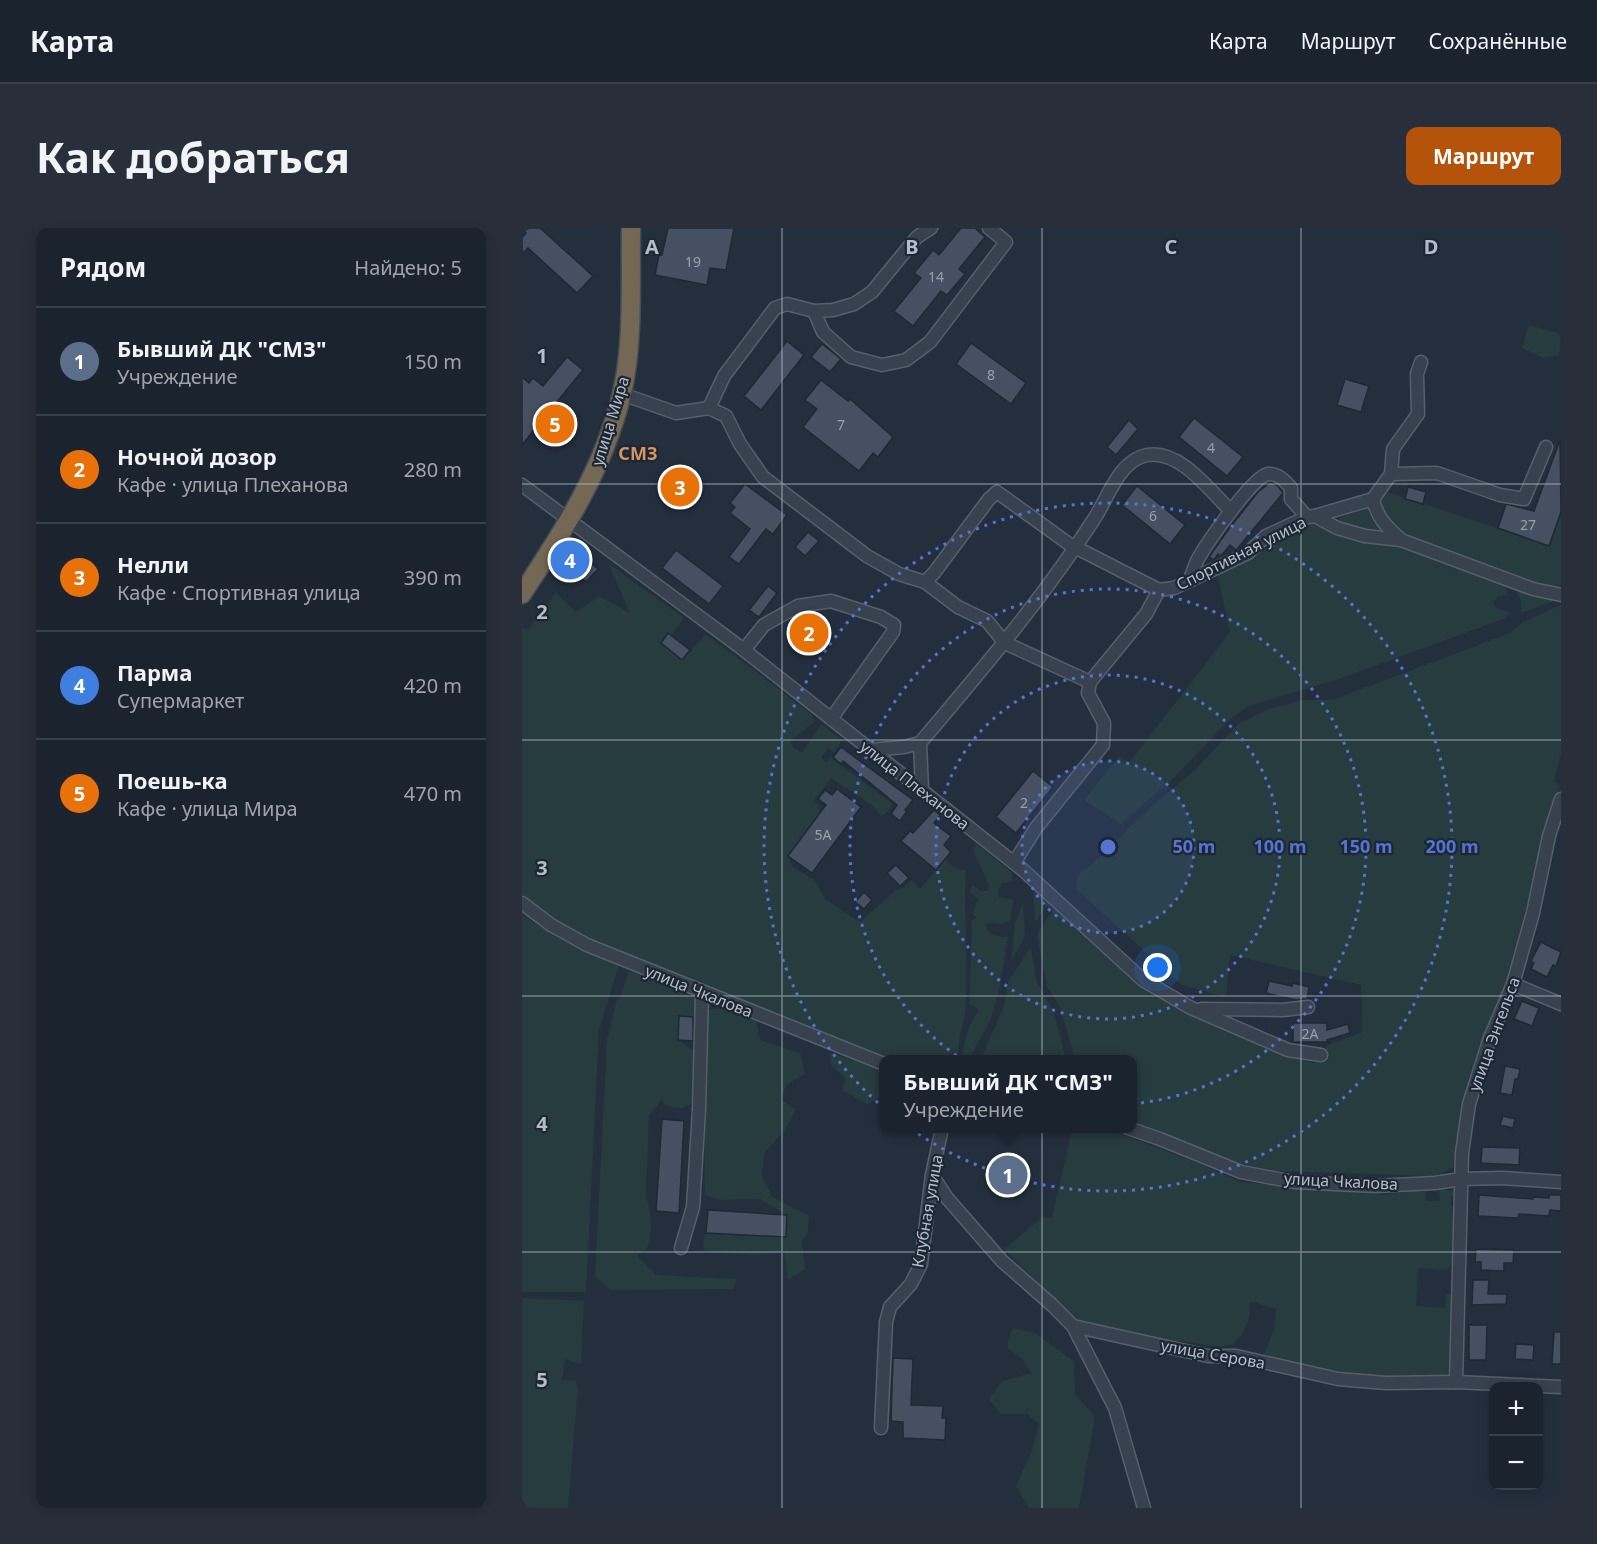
<!DOCTYPE html>
<html lang="ru">
<meta charset="utf-8">
<style>
body{margin:0;font-family:"Noto Sans",sans-serif;background:#282f3a;color:#f1f3f6}
.controls{position:absolute;right:18px;bottom:18px;display:grid;overflow:hidden;border-radius:12px;box-shadow:0 3px 15px #0003}
.controls button{width:54px;height:54px;display:grid;place-items:center;padding:0;border:0;border-bottom:2px solid #39404a;background:#1b232e;color:#f1f3f6;font:30px sans-serif}
.you{position:absolute;left:636px;top:740px;width:21px;height:21px;margin:-15px;border:4px solid #fff;border-radius:50%;background:#1a73e8;box-shadow:0 0 0 9px #1a73e833}
.badge{display:grid;place-items:center;width:39px;height:39px;border-radius:50%;background:#b45309;color:#fff;font-size:20px;font-weight:700}
.pin{position:absolute;translate:-50% -50%;border:3px solid #fff;box-shadow:0 2px 6px #0006}
.popup{position:absolute;left:357px;top:827px;width:258px;height:78px;box-sizing:border-box;display:grid;place-content:center;border-radius:12px;background:#1b232e;filter:drop-shadow(0 2px 4px #0005);font-size:20px;white-space:nowrap;color:#a0a4aa}
.popup b{font-size:22px;color:#f1f3f6}
.popup::after{content:'';position:absolute;left:50%;top:100%;margin-left:-12px;border:12px solid transparent;border-top-color:#1b232e}
.list{margin:0;padding:0;list-style:none}
h2{display:flex;justify-content:space-between;align-items:center;height:78px;margin:0;padding:0 24px;font-size:26px}
h2 small{font-size:20px;font-weight:400;color:#a0a4aa}
.list li{display:grid;grid-template-columns:39px 1fr auto;gap:18px;align-items:center;box-sizing:border-box;height:108px;padding:0 24px;border-top:2px solid #39404a}
.list b{display:block;font-size:22px;white-space:nowrap}
.list p{margin:0;font-size:20px;white-space:nowrap;color:#a0a4aa}
.list em{font-size:20px;font-style:normal;color:#a0a4aa}
.map{position:relative;flex:none;width:1039px;height:1280px;overflow:hidden;border-radius:12px}
header{display:flex;align-items:center;gap:36px;box-sizing:border-box;height:84px;padding:0 30px;background:#1b232e;border-bottom:2px solid #39404a}
header strong{font-size:28px}
nav{display:flex;gap:33px;margin-inline-start:auto;font-size:21px}
.intro{display:flex;align-items:center;justify-content:space-between;box-sizing:border-box;height:144px;padding:0 36px}
h1{margin:0;font-size:42px}
.button{padding:15px 27px;border-radius:12px;background:#b45309;color:#fff;font-size:21px;font-weight:700}
main{display:flex;gap:36px;padding:0 36px}
aside{flex:1;background:#1b232e;border-radius:12px;box-shadow:0 3px 15px #0003}
.map>svg:first-child{display:block}
.green{fill:#263c3f}
.building{fill:#455162;stroke:#1f2835;stroke-width:1.5}
.lines{fill:none;stroke-linecap:round;stroke-linejoin:round}
.minor-casing{stroke:#565f6c;stroke-width:15}
.highway-casing{stroke:#434c59;stroke-width:21}
.minor{stroke:#38414e;stroke-width:12}
.highway{stroke:#746855;stroke-width:18}
.grid{fill:none;stroke:#b4bcc9;stroke-width:1.5;stroke-opacity:0.55}
.ring{fill:none;stroke:#5274d3;stroke-width:3;stroke-dasharray:3 6}
.labels{text-anchor:middle;dominant-baseline:central;stroke-width:4.5;stroke-linejoin:round;paint-order:stroke}
.number-label{font-size:14px;fill:#98a1af}
.street-label{font-size:16px;fill:#b4bcc9;stroke:#1d2633}
.neighbourhood-label{font-size:18px;font-weight:bold;fill:#d59563;stroke:#1d2633}
.grid-label{font-size:20px;text-anchor:middle;font-weight:bold;fill:#b4bcc9;stroke:#1d2633;stroke-width:4.5;stroke-linejoin:round;paint-order:stroke}
.centre{fill:#5274d3;stroke:#1d2633;stroke-width:3}
.ring-label{font-size:18px;text-anchor:middle;font-weight:bold;fill:#5274d3;stroke:#1d2633;stroke-width:4.5;stroke-linejoin:round;paint-order:stroke}
</style>
<header>
<strong>Карта</strong>
<nav><a>Карта</a><a>Маршрут</a><a>Сохранённые</a></nav>
</header>
<div class="intro"><h1>Как добраться</h1><a class="button">Маршрут</a></div>
<main>
<aside>
<h2>Рядом<small>Найдено: 5</small></h2>
<ul class="list">
<li><span class="badge" style="background:#5c6f8a">1</span><div><b>Бывший ДК &quot;СМЗ&quot;</b><p>Учреждение</p></div><em>150 m</em></li>
<li><span class="badge" style="background:#e8710a">2</span><div><b>Ночной дозор</b><p>Кафе · улица Плеханова</p></div><em>280 m</em></li>
<li><span class="badge" style="background:#e8710a">3</span><div><b>Нелли</b><p>Кафе · Спортивная улица</p></div><em>390 m</em></li>
<li><span class="badge" style="background:#3f7fe0">4</span><div><b>Парма</b><p>Супермаркет</p></div><em>420 m</em></li>
<li><span class="badge" style="background:#e8710a">5</span><div><b>Поешь-ка</b><p>Кафе · улица Мира</p></div><em>470 m</em></li>
</ul>
</aside>
<div class="map">
<svg width="1039" height="1280" viewBox="0 0 1039 1280">
<rect width="100%" height="100%" fill="#242f3e"/>
<!-- green -->
<g class="green">
<path d="M1007 97 1036 105 1039 110 1037 127 1021 130 1000 120Z"/>
<path d="M862 263 1027 317 1039 288V358L1034 363 881 309 865 292 857 278Z"/>
<path d="M846 278 864 305 854 306 814 294 818 290Z"/>
<path d="M781 296H796L881 317 968 349 982 358 986 367 976 368 971 375 974 380 988 384 984 390 817 451 726 478 708 491 654 548 599 596 562 572 597 528 607 535 708 404 695 344 729 330Z"/>
<path d="M86 335 162 390 149 408 146 406 139 415 161 431 184 406 288 485 293 493 269 513 270 518 280 525 299 496 320 512 312 525 306 520 299 530 304 534 308 529 371 576 367 583 359 588 350 577 309 550 292 572 297 577 298 584 266 627 270 638 293 653 303 671 338 694 374 662 382 659 390 652 398 661 423 632 435 641 444 642 443 656C443 697 445 737 444 777 443 796 434 813 437 831H368L70 713 38 695 0 667V399L6 402 34 365 54 384 77 368 108 385Z"/>
<path d="M992 356 1037 371 999 385V374Z"/>
<path d="M1039 377V525L1032 554 1038 557 1020 618 1006 688 987 753 946 867 932 939 913 948 757 943 705 934 611 894 610 832 553 831 538 779 525 759 515 706 533 680 596 737 691 796 790 835 802 831 804 818 840 804 839 757 708 727 704 769 660 757 554 661 556 647 584 624 593 626 596 621 591 616 630 578 674 541 717 495 747 481 781 472H810L988 405 1001 394Z"/>
<path d="M454 615 489 644 491 653 480 655 476 662 477 669 491 672 488 693 478 696 466 695 464 699C468 708 477 709 486 709L478 758 469 791 447 831H440C443 810 445 800 457 782L447 775 450 692 454 690 451 685 456 671 448 664 450 657 459 663H466L467 657 451 622Z"/>
<path d="M511 662 524 671 526 676 513 694Z"/>
<path d="M501 674 503 708 489 733 493 696Z"/>
<path d="M0 686C29 708 62 725 97 737L77 802 64 1064H0Z"/>
<path d="M509 719 514 752 532 785 544 831H459L482 778 486 754Z"/>
<path d="M106 744H116L172 770 175 789 157 788 156 812 175 825 173 874 159 881 143 877 140 871 127 887 124 970C129 980 131 1007 126 1018 124 1022 118 1025 115 1028L134 1047 215 1051 211 1061 88 1062 73 1048 85 812 94 774 99 767Z"/>
<path d="M187 781H200L234 792 238 812 278 825 283 846 264 857 259 872 274 882 262 903 242 925 240 948 250 969 287 988 286 1004 280 1012 283 1041 266 1052 262 1024 235 1027 183 1024 181 1014 184 1005 263 1009 265 987 238 971 199 972 183 967 182 868Z"/>
<path d="M308 825 361 842V867L346 876 321 863 323 850 309 837Z"/>
<path d="M550 901H582L594 904 673 934 718 954 859 967 903 962 904 973H918L917 960 934 964V968H929V979H935L934 1030 925 1042 896 1040 894 1078 923 1080 924 1067H931L929 1143 918 1151 846 1149 741 1129 752 1101 754 1081 728 1073C727 1080 728 1089 725 1096 709 1138 677 1107 648 1115L561 1095 547 1085 482 1021 520 989 530 990Z"/>
<path d="M0 1070 62 1073 59 1136 43 1131 40 1153 53 1152 56 1161 46 1280H0Z"/>
<path d="M490 1100 513 1105 552 1133 553 1166 573 1189 557 1280H507L494 1258 510 1223 517 1196 505 1186H479L467 1171 480 1153 509 1145 501 1132 485 1119Z"/>
</g>
<!-- building -->
<g class="building">
<path d="M0 0H18L71 48 55 65 6 20 0 26V10L4 5Z"/>
<path d="M146 0H212L204 42 188 40 185 57 133 47 137 27H140Z"/>
<path d="M439 0H453L463 9 437 41 443 46 425 67 419 63 391 98 372 83 399 50 392 45 411 22 417 27Z"/>
<path d="M265 113 282 127 239 182 222 168Z"/>
<path d="M449 115 504 155 489 176 434 136Z"/>
<path d="M300 116 319 131 308 144 289 129Z"/>
<path d="M45 129 61 142 34 175 55 193 37 216 15 198 0 217V149L7 155 11 150 21 158Z"/>
<path d="M823 151 847 158 839 184 815 177Z"/>
<path d="M299 152 326 173 328 171 371 209 356 229 351 225 337 243 281 199 295 181 283 172Z"/>
<path d="M672 190 721 229 705 248 657 209Z"/>
<path d="M607 192 616 201 594 227 585 219Z"/>
<path d="M1038 212 1039 284 1027 318 976 300 984 276 1012 283Z"/>
<path d="M749 254 756 258 761 265 716 320 714 322 708 317 699 328 696 326 692 332 687 329 706 302 736 264Z"/>
<path d="M223 256 265 287 251 306 244 301 217 336 207 329 228 301 208 285 213 279 208 275Z"/>
<path d="M615 258 663 297 648 316 600 277Z"/>
<path d="M886 259 904 264 901 276 883 271Z"/>
<path d="M286 304 297 313 283 328 273 319Z"/>
<path d="M50 319 76 341 64 354 39 333Z"/>
<path d="M154 322 201 358 187 376 140 340Z"/>
<path d="M246 358 255 365 237 389 227 382Z"/>
<path d="M281 386 310 407 297 425 268 405Z"/>
<path d="M146 405 168 422 160 432 139 415Z"/>
<path d="M319 519 391 572 383 582 385 583 378 593 369 586 375 577 321 533 319 536 311 529Z"/>
<path d="M511 543 531 559 494 605 474 589Z"/>
<path d="M315 561 339 579 290 645 266 628 304 577 296 571 303 562 310 567Z"/>
<path d="M412 582 418 587 412 595 429 608 422 617 429 624 414 642 379 613 388 603 391 605Z"/>
<path d="M374 637 387 650 378 658 365 645Z"/>
<path d="M342 664 350 672 342 681 333 674Z"/>
<path d="M1019 714 1039 724 1034 738 1031 737 1025 749 1009 741 1012 735 1009 733Z"/>
<path d="M747 753 770 758 771 755 787 759 785 771 774 772 744 765Z"/>
<path d="M1000 773 1017 780 1010 798 992 791Z"/>
<path d="M157 788 171 789V813L156 812Z"/>
<path d="M771 795H805V802L826 796 828 805 805 812 806 814H771Z"/>
<path d="M983 838 998 841 996 851H993L990 867 978 865Z"/>
<path d="M981 888 993 891 991 900 978 897Z"/>
<path d="M140 891 162 893 157 985 134 983Z"/>
<path d="M960 919 998 920 997 937 959 935Z"/>
<path d="M957 967 1011 971V969L1027 970V967H1039V983L1028 982 1027 988 997 986 996 990 956 988Z"/>
<path d="M186 982 265 987 264 1009 184 1005Z"/>
<path d="M954 1021 992 1022 991 1035H982V1043L959 1042V1034H953Z"/>
<path d="M951 1052H967L966 1066H985L984 1076 950 1077Z"/>
<path d="M947 1097H965L964 1132H947Z"/>
<path d="M1032 1104H1039V1136H1030Z"/>
<path d="M994 1116 1012 1117 1011 1132 993 1131Z"/>
<path d="M371 1130 391 1131 389 1177 421 1178 420 1190H424L423 1212 381 1210V1194L369 1193Z"/>
</g>
<g class="lines">
<!-- minor casing -->
<g class="minor-casing">
<g id="minor">
<path d="M292 83 301 104 329 129 360 137 384 132 408 114 484 14 467 0"/>
<path d="M100 166 154 185 187 180 204 188 218 216 241 249 345 328 377 346 403 354 412 345 467 271 475 264 547 316 637 362 652 360 726 325 744 308 785 289 793 288 815 300 843 308 879 312 1011 361 1039 367"/>
<path d="M187 180 202 148 253 80 265 76 292 83 311 82 332 76 350 64 395 9 409 0"/>
<path d="M869 246 871 221 896 186 895 146 899 134"/>
<path d="M0 257 222 422 501 642 621 752 669 780 766 822 799 827"/>
<path d="M851 271C855 290 865 299 879 312"/>
<path d="M793 288 851 271 869 246 915 245 978 267 1002 271 1024 219"/>
<path d="M668 351C671 344 673 336 677 329 686 314 731 248 746 246 756 245 763 253 769 260V271L785 289"/>
<path d="M403 354 436 379 465 393 483 415 568 454"/>
<path d="M222 422 242 397 276 378 309 373 359 389 372 397 371 404 309 491"/>
<path d="M348 522 382 519 398 515"/>
<path d="M400 562 398 515C460 442 522 369 574 288 587 267 598 232 625 227 658 221 688 263 709 283"/>
<path d="M492 635 514 600 581 517 582 495 566 465 568 454 624 386 637 362"/>
<path d="M0 675 29 697 65 717 362 836"/>
<path d="M991 756 1039 776"/>
<path d="M679 781 761 782 786 779"/>
<path d="M606 900 638 911 719 944 772 954 853 958 913 955 939 951 980 950 1039 954"/>
<path d="M410 947 425 970 480 1033 530 1077 551 1098 686 1128H714L816 1151 864 1155 934 1154 1039 1159"/>
<path d="M159 1020 171 979 177 882 180 765"/>
<path d="M551 1098 593 1180 622 1280"/>
<path d="M934 1154 940 925 947 876 968 810 991 756 1011 685 1027 608 1039 571"/>
<path d="M359 1200 364 1094 368 1079 389 1056 399 1036 410 947 420 900"/>
</g>
</g>
<!-- highway casing -->
<g class="highway-casing">
<path id="highway" d="M0 366C42 302 82 241 100 165 112 112 108 54 109 0"/>
</g>
<!-- minor -->
<use href="#minor" class="minor"/>
<!-- highway -->
<use href="#highway" class="highway"/>
</g>
<!-- grid -->
<path class="grid" d="M260 0V1280M520 0V1280M779 0V1280M0 256H1039M0 512H1039M0 768H1039M0 1024H1039"/>
<!-- distance rings -->
<circle cx="586" cy="619" r="86" fill="#5274d3" fill-opacity=".12"/>
<g class="ring">
<circle cx="586" cy="619" r="86"/>
<circle cx="586" cy="619" r="172"/>
<circle cx="586" cy="619" r="258"/>
<circle cx="586" cy="619" r="344"/>
</g>
<g class="labels">
<!-- number labels -->
<g class="number-label">
<text x="171" y="33">19</text>
<text x="414" y="48">14</text>
<text x="469" y="146">8</text>
<text x="319" y="196">7</text>
<text x="689" y="219">4</text>
<text x="631" y="287">6</text>
<text x="1006" y="296">27</text>
<text x="502" y="574">2</text>
<text x="301" y="606">5А</text>
<text x="788" y="805">2А</text>
</g>
<!-- street labels -->
<g class="street-label">
<text transform="translate(88 193) rotate(-73)">улица Мира</text>
<text transform="translate(719 325) rotate(-27)">Спортивная улица</text>
<text transform="translate(393 557) rotate(38)">улица Плеханова</text>
<text transform="translate(177 763) rotate(22)">улица Чкалова</text>
<text transform="translate(972 806) rotate(-70)">улица Энгельса</text>
<text transform="translate(819 953) rotate(3)">улица Чкалова</text>
<text transform="translate(405 983) rotate(-80)">Клубная улица</text>
<text transform="translate(691 1126) rotate(10)">улица Серова</text>
</g>
<!-- neighbourhood labels -->
<g class="neighbourhood-label">
<text x="116" y="225">СМЗ</text>
</g>
</g>
<g class="grid-label">
<text x="130" y="26">A</text>
<text x="390" y="26">B</text>
<text x="649" y="26">C</text>
<text x="909" y="26">D</text>
<text x="20" y="135">1</text>
<text x="20" y="391">2</text>
<text x="20" y="647">3</text>
<text x="20" y="903">4</text>
<text x="20" y="1159">5</text>
</g>
<circle cx="586" cy="619" r="9" class="centre"/>
<g class="ring-label">
<text x="672" y="625">50 m</text>
<text x="758" y="625">100 m</text>
<text x="844" y="625">150 m</text>
<text x="930" y="625">200 m</text>
</g>
</svg>
<div class="controls">
<button>+</button>
<button>−</button>
</div>
<div class="you"></div>
<div class="pin badge" style="left:486px;top:947px;background:#5c6f8a">1</div>
<div class="popup"><b>Бывший ДК &quot;СМЗ&quot;</b>Учреждение</div>
<div class="pin badge" style="left:287px;top:405px;background:#e8710a">2</div>
<div class="pin badge" style="left:158px;top:259px;background:#e8710a">3</div>
<div class="pin badge" style="left:48px;top:332px;background:#3f7fe0">4</div>
<div class="pin badge" style="left:33px;top:196px;background:#e8710a">5</div>
</div>
</main>
